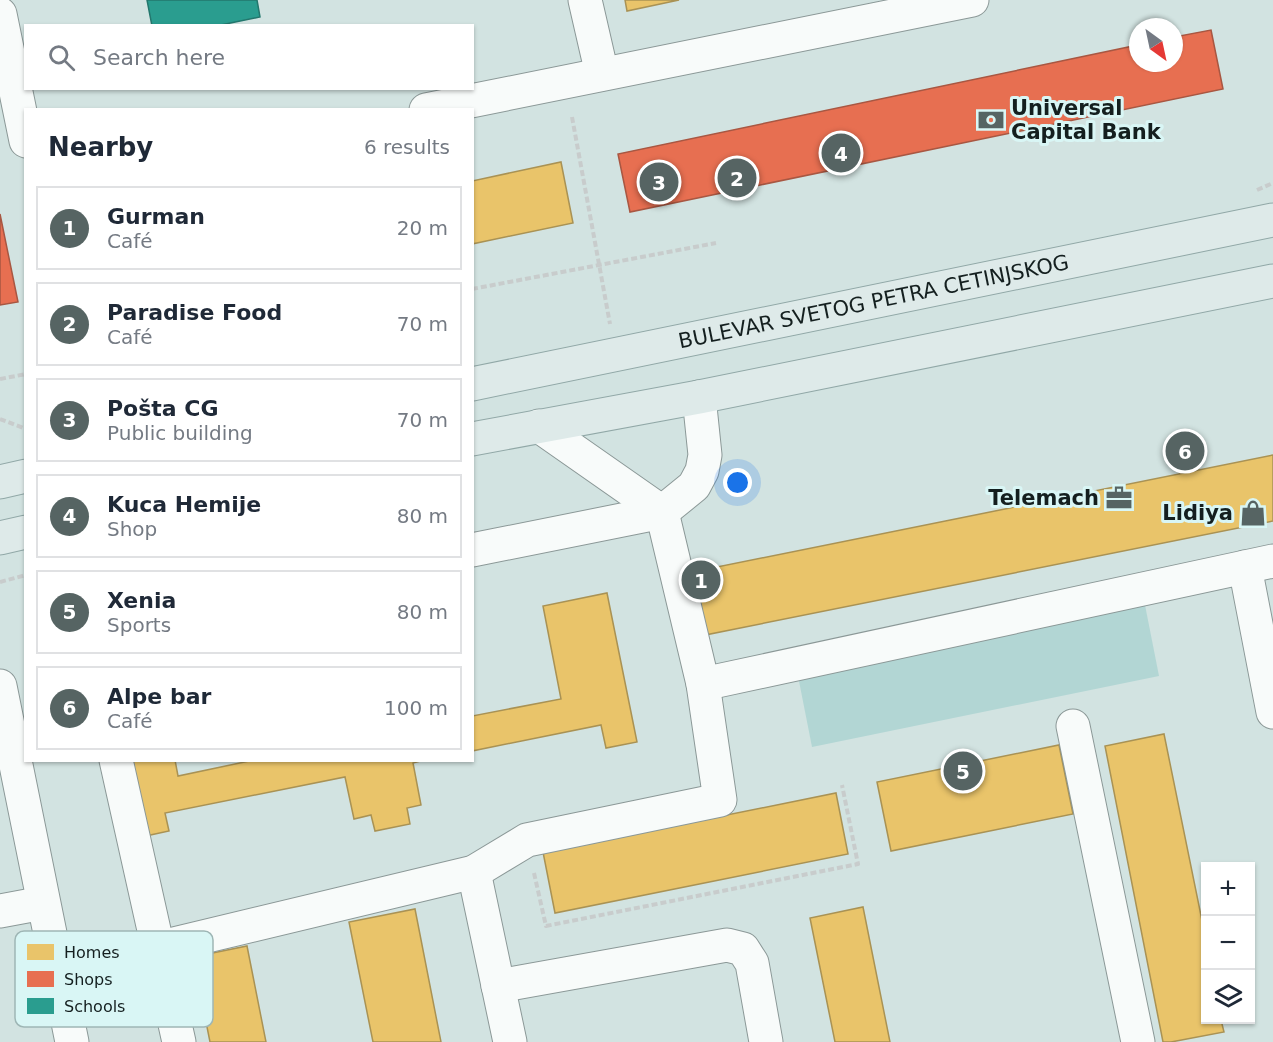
<!DOCTYPE html>
<meta charset="utf-8">
<style>
body{margin:0;font-family:"DejaVu Sans",sans-serif;background:#f6f6f7;color:#1f2937}
.controls{position:absolute;right:18px;bottom:18px;display:grid;overflow:hidden;border-radius:0px;box-shadow:0 2px 4px #0004}
.controls button{width:54px;height:54px;display:grid;place-items:center;padding:0;border:0;border-bottom:2px solid #e0e1e3;background:#fff;color:#1f2937;font:30px sans-serif}
.compass{position:absolute;left:1129px;top:18px;width:54px;height:54px;border-radius:50%;background:#fff;box-shadow:0 2px 4px #0004;rotate:147deg}
.you{position:absolute;left:738px;top:483px;width:21px;height:21px;margin:-15px;border:4px solid #fff;border-radius:50%;background:#1a73e8;box-shadow:0 0 0 9px #1a73e833}
.badge{display:grid;place-items:center;width:39px;height:39px;border-radius:50%;background:#566463;color:#fff;font-size:20px;font-weight:700}
.pin{position:absolute;translate:-50% -50%;border:3px solid #fff;box-shadow:0 2px 6px #0006}
.list{margin:0;padding:0;list-style:none}
h2{display:flex;justify-content:space-between;align-items:center;height:78px;margin:0;padding:0 24px;font-size:26px}
h2 small{font-size:20px;font-weight:400;color:#747a83}
.list li{display:grid;grid-template-columns:39px 1fr auto;gap:18px;align-items:center;box-sizing:border-box;height:84px;margin:0 12px 12px;padding:0 12px;border:2px solid #e0e1e3;border-radius:0px}
.list b{display:block;font-size:22px;white-space:nowrap}
.list p{margin:0;font-size:20px;white-space:nowrap;color:#747a83}
.list em{font-size:20px;font-style:normal;color:#747a83}
.icon{flex:none;width:33px;height:33px;fill:none;stroke:currentColor;stroke-width:2;stroke-linecap:round;stroke-linejoin:round}
.map{position:relative;flex:none;width:1273px;height:1042px;overflow:hidden}
.search{position:absolute;background:#fff;box-shadow:0 2px 4px #0004;left:24px;top:24px;width:450px;height:66px;display:flex;align-items:center;gap:15px;box-sizing:border-box;padding:0 21px;border-radius:0px;color:#747a83;font-size:22px}
.panel{position:absolute;background:#fff;box-shadow:0 2px 4px #0004;left:24px;top:108px;width:450px;height:654px;border-radius:0px}
.map>svg:first-child{display:block}
.green{fill:#b2d6d4}
.homes{fill:#e9c46a;stroke:#a99254;stroke-width:1.5}
.shops{fill:#e76f51;stroke:#a85742;stroke-width:1.5}
.schools{fill:#2a9d8f;stroke:#23776d;stroke-width:1.5}
.lines{fill:none;stroke-linecap:round;stroke-linejoin:round}
.minor-casing{stroke:#8b9897;stroke-width:35}
.major-casing{stroke:#91a8a7;stroke-width:35}
.path{stroke:#c8cccc;stroke-width:4;stroke-dasharray:6 3;stroke-linecap:butt}
.minor{stroke:#f8fbfa;stroke-width:33}
.major{stroke:#deeae9;stroke-width:33}
.labels{text-anchor:middle;dominant-baseline:central;stroke-width:6;stroke-linejoin:round;paint-order:stroke}
.poi-label{font-size:21px;font-weight:bold;fill:#141f1f;stroke:#d9f6f5;text-anchor:end}
.street-label{font-size:21px;fill:#141f1f;stroke:#d9f6f5}
.key{fill:#d9f6f5;stroke:#9eb6b5;stroke-width:1.5}
.key-label{font-size:16px;fill:#141f1f}
</style>
<div class="map">
<svg width="1273" height="1042" viewBox="0 0 1273 1042">
<rect width="100%" height="100%" fill="#d2e3e1"/>
<!-- green -->
<path class="green" d="M1145 605 1159 676 812 747 798 676Z"/>
<!-- homes -->
<g class="homes">
<path d="M625 0H679L627 11Z"/>
<path d="M561 162 573 223 472 244V181Z"/>
<path d="M1273 455V521L705 635 692 572Z"/>
<path d="M607 593 637 742 606 748 601 725 472 751V716L561 699 543 606Z"/>
<path d="M1164 734 1206 940V1020H1221L1224 1032 1171 1042H1163L1105 746Z"/>
<path d="M1059 745 1073 814 891 851 877 782Z"/>
<path d="M126 760H175L178 776 254 760H424L413 763 421 805 407 808 410 824 375 831 371 815 354 819 345 777 165 813 169 831 141 837Z"/>
<path d="M836 793 848 854 555 913 543 852Z"/>
<path d="M863 907 890 1042H835L810 918Z"/>
<path d="M415 909 441 1042H373L349 922Z"/>
<path d="M247 946 266 1042H210L193 957Z"/>
</g>
<!-- shops -->
<g class="shops">
<path d="M1211 30 1223 89 630 212 618 154 1138 45V63H1174V37Z"/>
<path d="M0 214 18 302 0 305Z"/>
</g>
<!-- schools -->
<path class="schools" d="M147 0H257L260 17 216 26H152Z"/>
<g class="lines">
<!-- minor casing -->
<g class="minor-casing">
<g id="minor">
<path d="M585 0 602 74"/>
<path d="M0 14 26 141"/>
<path d="M426 110 972 0"/>
<path d="M539 426 662 512"/>
<path d="M472 550 662 512 694 486 702 471 705 455 699 397"/>
<path d="M1245 567 1273 712"/>
<path d="M703 684 1273 561"/>
<path d="M0 686 72 1042"/>
<path d="M1073 726 1138 1042"/>
<path d="M116 760 179 1042"/>
<path d="M474 872 510 1042"/>
<path d="M0 911 43 903"/>
<path d="M157 948 474 872 527 840 720 800 703 684 662 512"/>
<path d="M498 986 727 945 743 949 752 963 766 1042"/>
</g>
</g>
<!-- major casing -->
<g class="major-casing">
<g id="major">
<path id="s1" d="M472 384 1273 220"/>
<path d="M472 439 699 397 1273 281"/>
<path d="M0 482 26 476"/>
<path d="M0 538 26 532"/>
</g>
</g>
<!-- path -->
<g class="path">
<path d="M572 117 610 324"/>
<path d="M1257 190 1273 183"/>
<path d="M472 289 716 243"/>
<path d="M0 379 26 374"/>
<path d="M0 419 26 429"/>
<path d="M0 582 26 575"/>
<path d="M534 873 546 926 858 864 842 785"/>
</g>
<!-- minor -->
<use href="#minor" class="minor"/>
<!-- major -->
<use href="#major" class="major"/>
</g>
<!-- icons -->
<defs>
<g id="bank-bare" transform="scale(2.07)"><path d="M-6-4H6V4H-6ZM0-2.3a2.3 2.3 0 1 0 0 4.6a2.3 2.3 0 1 0 0-4.6Z" fill="#566463" stroke="#d9f6f5" stroke-width="2.5" paint-order="stroke"/></g>
<g id="office-bare" transform="scale(2.07)"><path d="M-6-3h4V-5.5h4V-3h4V5H-6ZM-1-4.5V-3h2v-1.5ZM-6 0V1H6V0Z" fill="#566463" stroke="#d9f6f5" stroke-width="2.5" paint-order="stroke"/></g>
<g id="shop-bare" transform="scale(2.07)"><path d="M-5-2.5h2.3a2.7 3.5 0 0 1 5.4 0H5L5.5 6h-11ZM-1.5-2.5h3a1.5 2.3 0 0 0-3 0Z" fill="#566463" stroke="#d9f6f5" stroke-width="2.5" paint-order="stroke"/></g>
</defs>
<g fill-rule="evenodd">
<use href="#bank-bare" x="991" y="120"/>
<use href="#office-bare" x="1119" y="498"/>
<use href="#shop-bare" x="1253" y="513"/>
</g>
<g class="labels">
<!-- poi labels -->
<g class="poi-label">
<text x="1011" y="108" text-anchor="start">Universal<tspan x="1011" dy="24">Capital Bank</tspan></text>
<text x="1099" y="498">Telemach</text>
<text x="1233" y="513">Lidiya</text>
</g>
<!-- street labels -->
<g class="street-label">
<text stroke="none"><textPath href="#s1" startOffset="410">BULEVAR SVETOG PETRA CETINJSKOG</textPath></text>
</g>
</g>
<!-- legend -->
<rect x="15" y="931" width="198" height="96" rx="9" class="key"/>
<rect x="27" y="944" width="27" height="16" fill="#e9c46a"/>
<rect x="27" y="971" width="27" height="16" fill="#e76f51"/>
<rect x="27" y="998" width="27" height="16" fill="#2a9d8f"/>
<g class="key-label">
<text x="64" y="958">Homes</text>
<text x="64" y="985">Shops</text>
<text x="64" y="1012">Schools</text>
</g>
</svg>
<div class="controls">
<button>+</button>
<button>−</button>
<button><svg class="icon" aria-label="layers" viewBox="0 0 24 24"><path d="M12 4l9 5-9 5-9-5zM3 14l9 5 9-5"/></svg></button>
</div>
<svg class="compass" viewBox="-18 -18 36 36"><path d="M0-13l5 13h-10z" fill="#e53935"/><path d="M0 13l5-13h-10z" fill="#747a83"/></svg>
<div class="you"></div>
<div class="pin badge" style="left:701px;top:580px">1</div>
<div class="pin badge" style="left:737px;top:178px">2</div>
<div class="pin badge" style="left:659px;top:182px">3</div>
<div class="pin badge" style="left:841px;top:153px">4</div>
<div class="pin badge" style="left:963px;top:771px">5</div>
<div class="pin badge" style="left:1185px;top:451px">6</div>
<div class="search"><svg class="icon" aria-label="search" viewBox="0 0 24 24"><circle cx="10" cy="10" r="6"/><path d="M15 15l6 6"/></svg>Search here</div>
<section class="panel">
<h2>Nearby<small>6 results</small></h2>
<ul class="list">
<li><span class="badge">1</span><div><b>Gurman</b><p>Café</p></div><em>20 m</em></li>
<li><span class="badge">2</span><div><b>Paradise Food</b><p>Café</p></div><em>70 m</em></li>
<li><span class="badge">3</span><div><b>Pošta CG</b><p>Public building</p></div><em>70 m</em></li>
<li><span class="badge">4</span><div><b>Kuca Hemije</b><p>Shop</p></div><em>80 m</em></li>
<li><span class="badge">5</span><div><b>Xenia</b><p>Sports</p></div><em>80 m</em></li>
<li><span class="badge">6</span><div><b>Alpe bar</b><p>Café</p></div><em>100 m</em></li>
</ul>
</section>
</div>
